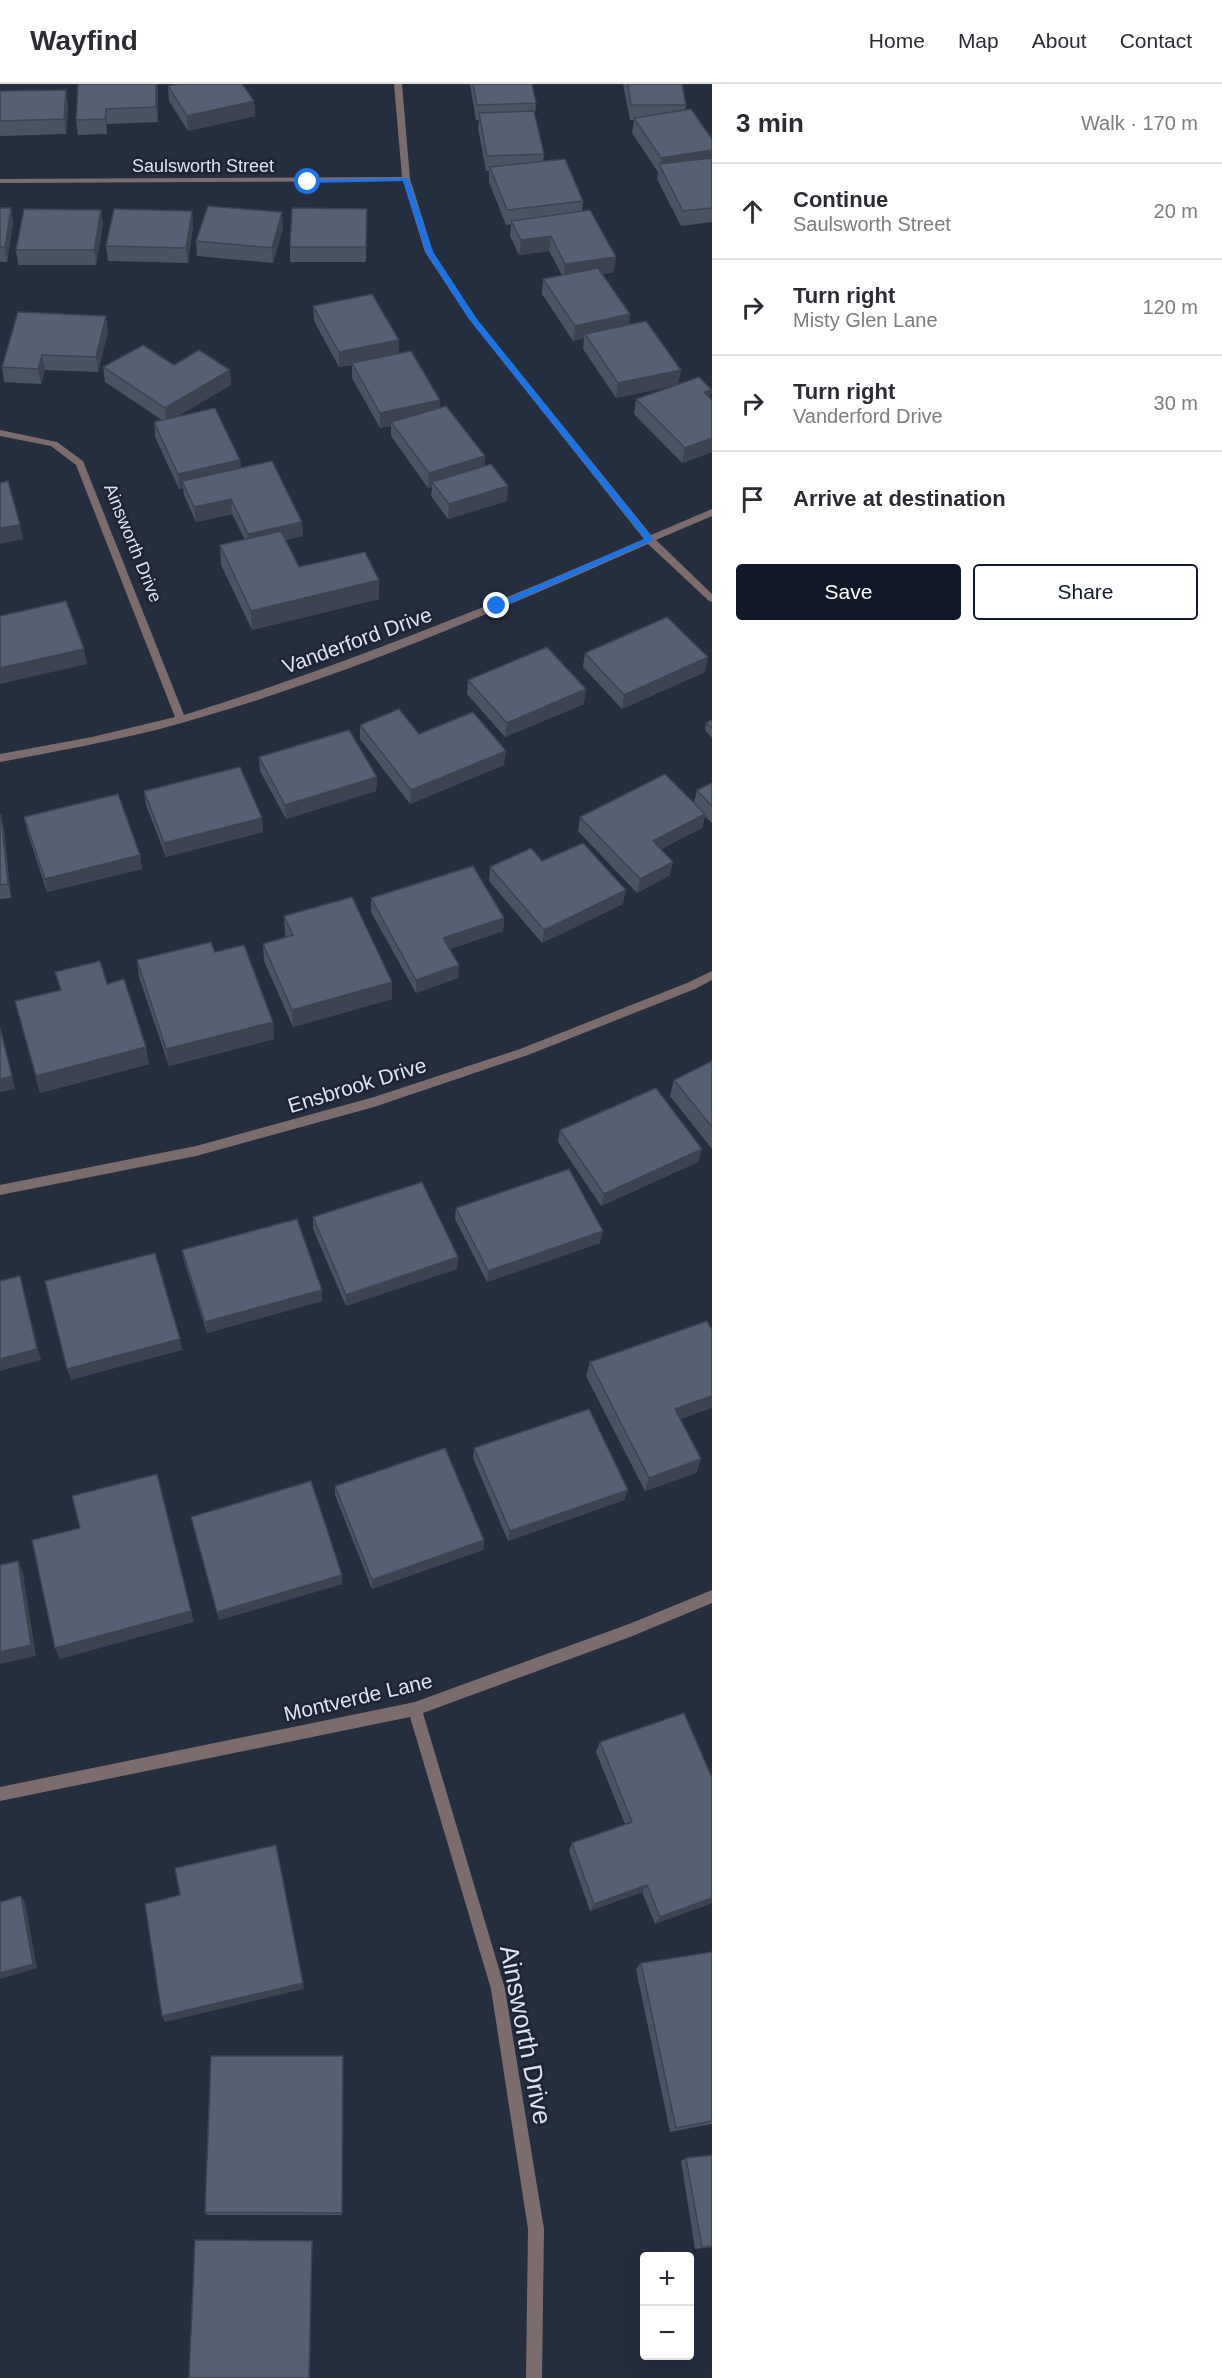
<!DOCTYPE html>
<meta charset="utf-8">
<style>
body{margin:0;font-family:Helvetica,sans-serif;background:#f7f7f7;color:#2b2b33}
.controls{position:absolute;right:18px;bottom:18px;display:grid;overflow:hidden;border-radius:6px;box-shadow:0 6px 24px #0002}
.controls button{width:54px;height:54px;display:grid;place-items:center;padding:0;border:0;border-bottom:2px solid #e1e1e2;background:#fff;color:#2b2b33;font:30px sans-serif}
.stop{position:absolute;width:18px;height:18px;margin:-14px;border:4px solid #1a73e8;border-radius:50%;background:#fff}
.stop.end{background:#1a73e8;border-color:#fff;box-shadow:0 2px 6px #0008}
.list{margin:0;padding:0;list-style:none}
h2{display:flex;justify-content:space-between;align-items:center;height:78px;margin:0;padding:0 24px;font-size:26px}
h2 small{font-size:20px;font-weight:400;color:#7c7c81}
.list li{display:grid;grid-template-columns:39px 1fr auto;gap:18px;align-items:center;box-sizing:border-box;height:96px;padding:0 24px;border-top:2px solid #e1e1e2}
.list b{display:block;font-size:22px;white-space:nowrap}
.list p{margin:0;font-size:20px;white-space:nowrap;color:#7c7c81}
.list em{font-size:20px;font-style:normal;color:#7c7c81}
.actions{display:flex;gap:12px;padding:18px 24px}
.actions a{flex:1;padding:14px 0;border:2px solid #111827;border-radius:6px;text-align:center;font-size:21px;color:#111827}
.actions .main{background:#111827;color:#fff}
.icon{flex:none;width:33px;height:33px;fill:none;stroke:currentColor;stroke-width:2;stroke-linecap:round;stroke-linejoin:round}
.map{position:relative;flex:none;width:712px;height:2294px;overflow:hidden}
header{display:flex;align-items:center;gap:36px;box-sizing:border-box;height:84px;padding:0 30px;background:#fff;border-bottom:2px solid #e1e1e2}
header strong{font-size:28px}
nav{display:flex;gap:33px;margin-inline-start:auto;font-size:21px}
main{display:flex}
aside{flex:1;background:#fff}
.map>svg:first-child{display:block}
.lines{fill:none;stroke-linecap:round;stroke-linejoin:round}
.minor{fill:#7d6c6d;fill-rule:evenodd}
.wall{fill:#4a5364}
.shaded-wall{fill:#3c4351}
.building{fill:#566074;stroke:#3c4351;stroke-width:1.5}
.route{fill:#1a73e8}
.labels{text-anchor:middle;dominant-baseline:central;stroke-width:5;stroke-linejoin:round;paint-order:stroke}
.far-street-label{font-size:18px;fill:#dde3ef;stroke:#1c2435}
.street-label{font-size:21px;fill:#dde3ef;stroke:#1c2435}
.near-street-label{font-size:26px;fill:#dde3ef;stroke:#1c2435}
</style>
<header>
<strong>Wayfind</strong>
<nav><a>Home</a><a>Map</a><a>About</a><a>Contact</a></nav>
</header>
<main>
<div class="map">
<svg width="712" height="2294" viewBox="0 0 712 2294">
<rect width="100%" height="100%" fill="#252e3f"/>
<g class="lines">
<!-- minor -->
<g class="minor">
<path d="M394 0H402L410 95 433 168 476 234 651 451 712 425V432L656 456 712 510V518L709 517 648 460C490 530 328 600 160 645 107 658 54 668 0 678V670L92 653 175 633 76 381 51 362 0 352V346L57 358 83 377 184 631C342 582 493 521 644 455L469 235 425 168 403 97 0 99V95L402 93Z"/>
<path d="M712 887V896L695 905 528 971 374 1023 196 1072 0 1111V1101L196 1062 374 1013 520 965 687 899Z"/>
<path d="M712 1506V1519L630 1553 423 1629 505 1905 544 2145 542 2294H526L528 2145 491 1905 410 1633 0 1717V1703L415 1618 629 1540Z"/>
</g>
</g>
<!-- wall -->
<g class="wall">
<path d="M78 0H158V38L107 40V50L78 51 76 36Z"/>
<path d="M470 0H532L536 19 535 31 544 70 543 77 583 117 582 127 614 188 602 190 630 230 629 241 681 286 678 300 712 306 710 314 712 316V368L682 379 634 330 636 315 677 301 616 314 583 265 584 254 573 257 542 210 543 195 562 191 549 167 519 171 510 152 511 140 506 141 489 98V87H486L478 44 479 36H476Z"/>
<path d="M623 0H682L686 21 685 26 712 55V138L681 142 657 95 658 88 632 49 634 36H630Z"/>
<path d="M168 2 254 17 255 32 188 47 169 17Z"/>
<path d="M0 7 68 21 66 50 0 52Z"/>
<path d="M0 124H11L13 139 7 178H0Z"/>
<path d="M367 125 366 178H290V163Z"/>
<path d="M101 126 103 141 96 181H18L16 166Z"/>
<path d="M192 127 193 142 188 179 108 177 106 162Z"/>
<path d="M283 144 273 179 197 172 196 157Z"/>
<path d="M313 222 399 256 398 270 440 324 485 372 484 382 507 417 448 435 431 412 432 403 428 404 391 352V342L380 344 352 294V281L339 283 314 237Z"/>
<path d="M108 247 98 288 45 286 41 300 4 298 2 283Z"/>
<path d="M174 281 230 286 231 301 178 332 240 376 241 384 302 438 303 452 285 456 299 483 379 496V515L252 546 221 481 220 461 245 456 232 430 196 438 184 411 183 404 179 405 155 353 154 338 162 336 105 298 103 283Z"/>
<path d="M585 569 705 588 622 625 583 583Z"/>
<path d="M468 596 584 620 505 653 467 610Z"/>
<path d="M712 636V654L705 646 706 639Z"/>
<path d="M360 641 419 650 504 681 410 720 360 655Z"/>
<path d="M259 673 377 693 376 707 286 735 260 687Z"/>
<path d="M712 699V739L705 732 702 744 661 765 670 791 637 809 578 747 580 733 694 719 697 706Z"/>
<path d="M144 707 262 734 263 748 166 773 146 721Z"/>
<path d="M0 732 4 745 11 814 0 815Z"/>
<path d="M24 733 140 771 142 785 47 808 27 747Z"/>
<path d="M542 777 623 820 542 859 489 797 490 783Z"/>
<path d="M371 814 504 834 503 847 450 865 458 894 416 909 371 828Z"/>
<path d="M284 832 392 915 293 943 264 877 263 860 286 853 285 850Z"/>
<path d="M215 868 273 938 274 955 169 982 139 893 137 876Z"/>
<path d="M55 888 107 900 149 980 40 1009 15 917 60 906Z"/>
<path d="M712 977V1065L670 1012 674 996Z"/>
<path d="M560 1046 698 1078 601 1122 558 1058Z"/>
<path d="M456 1124 600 1159 487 1198 455 1135Z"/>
<path d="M313 1133 458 1173 457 1185 346 1222 313 1145Z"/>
<path d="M182 1166 322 1217 207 1249 184 1177Z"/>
<path d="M590 1278 680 1336 701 1375 696 1389 645 1407 586 1292Z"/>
<path d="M474 1364 628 1406 624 1416 508 1457 473 1374Z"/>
<path d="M335 1402 484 1456 483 1466 372 1505 335 1411Z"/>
<path d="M191 1433 342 1500 219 1536Z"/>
<path d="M600 1658 712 1694V1819L655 1840 642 1808 590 1827 569 1767 572 1759 625 1740 596 1668Z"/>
<path d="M712 1868V2040L670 2048 636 1885 641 1879Z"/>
<path d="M343 1972 342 2131H207L205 2128Z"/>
<path d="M712 2071V2163L695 2165 681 2077 686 2074Z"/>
</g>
<!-- shaded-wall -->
<g class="shaded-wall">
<path d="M156 0H158V38L156 23Z"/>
<path d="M66 6 68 21 66 50 64 35Z"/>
<path d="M254 17 255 32 188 47 187 32Z"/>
<path d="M106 25 107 40V50L105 35Z"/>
<path d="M712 66V81H660L661 74Z"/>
<path d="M11 124 13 139 7 178 5 163Z"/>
<path d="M101 126 103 141 96 181 94 166Z"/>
<path d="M192 127 193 142 188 179 186 164Z"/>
<path d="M282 128 283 144 273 179 272 164Z"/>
<path d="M551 152 549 167 519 171 521 156Z"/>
<path d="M616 173 614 188 564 196 565 180Z"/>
<path d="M630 230 628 245 585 250 584 254 573 257 575 242Z"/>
<path d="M106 232 108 247 98 288 96 273Z"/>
<path d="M399 256 398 271 339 283V268Z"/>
<path d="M42 271 45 286 41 300 38 285Z"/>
<path d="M230 286 231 301 166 339 165 324Z"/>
<path d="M681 286 678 301 616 314 618 299Z"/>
<path d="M712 306 709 321 704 308Z"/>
<path d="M440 316 439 331 391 338V342L380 344V329Z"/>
<path d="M712 354V368L682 379 685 364Z"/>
<path d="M485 372 484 387 432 398V403L428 404 429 389Z"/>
<path d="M240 376 241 391 182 397 183 404 179 405 178 390Z"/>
<path d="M508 402 507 417 448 435 449 420Z"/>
<path d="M231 415 232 430 196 438 194 423Z"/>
<path d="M302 438 303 452 249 465 248 450Z"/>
<path d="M20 441 23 455 0 460V444Z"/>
<path d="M379 496V515L252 546 251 527Z"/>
<path d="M84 565 87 580 0 600V584Z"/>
<path d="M708 573 705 588 622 625 624 611Z"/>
<path d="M586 605 584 620 505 653 507 639Z"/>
<path d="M506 667 504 681 410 720 411 706Z"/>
<path d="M377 693 376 707 286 735 285 721Z"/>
<path d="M705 730 702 744 650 771 653 757Z"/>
<path d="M1 731 4 745 11 814 8 800Z"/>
<path d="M262 734 263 748 166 773 164 759Z"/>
<path d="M140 771 142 785 47 808 45 795Z"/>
<path d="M673 778 670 791 637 809 640 795Z"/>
<path d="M626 806 623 820 542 859 544 846Z"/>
<path d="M504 834 503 847 442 867 443 854Z"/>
<path d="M459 881 458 894 416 909V896Z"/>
<path d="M392 898V915L293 943 292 926Z"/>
<path d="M273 938 274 955 169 982 166 965Z"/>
<path d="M0 943 15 1005 0 1008Z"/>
<path d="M146 963 149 980 40 1009 36 992Z"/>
<path d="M702 1065 698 1078 601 1122 604 1110Z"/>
<path d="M603 1147 600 1159 487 1198 488 1187Z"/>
<path d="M458 1173 457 1185 346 1222V1211Z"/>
<path d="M20 1192 41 1276 0 1287V1275Z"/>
<path d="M322 1206V1217L207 1249 205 1238Z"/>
<path d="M180 1255 182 1266 71 1296 67 1285Z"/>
<path d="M712 1312V1324L670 1339 675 1325Z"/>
<path d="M701 1375 696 1389 645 1407 649 1394Z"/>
<path d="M628 1406 624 1416 508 1457 510 1447Z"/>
<path d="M484 1456 483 1466 372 1505V1496Z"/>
<path d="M18 1477 23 1489 36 1572 0 1580V1568Z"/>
<path d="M342 1491V1500L219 1536 217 1528Z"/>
<path d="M191 1527 194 1538 60 1575 55 1564Z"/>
<path d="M647 1801 642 1808 590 1827 594 1820Z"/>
<path d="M21 1812 25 1818 37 1884 0 1895V1889Z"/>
<path d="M712 1814V1819L655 1840 660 1833Z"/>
<path d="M303 1899 304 1905 165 1938 162 1932Z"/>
<path d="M312 2157V2159L310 2294H309Z"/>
</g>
<!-- building -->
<g class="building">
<path d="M78 0H156V23L106 25 105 35 76 36Z"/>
<path d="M179 0H242L254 17 187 32 168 2Z"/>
<path d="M473 0H532L536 19 477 21Z"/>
<path d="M628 0H682L686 21H631Z"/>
<path d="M66 6 64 35 0 37V7Z"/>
<path d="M691 25 712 55V66L661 74 634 34Z"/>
<path d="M534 27 544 70 487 72 479 29Z"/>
<path d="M712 74V124L683 127 659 80Z"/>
<path d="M565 75 583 117 507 126 490 83Z"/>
<path d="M208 122 282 128 272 164 196 157Z"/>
<path d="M0 124H11L5 163H0Z"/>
<path d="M292 124 367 125 366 163H290Z"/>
<path d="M24 125 101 126 94 166H16Z"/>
<path d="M114 125 192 127 186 164 106 162Z"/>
<path d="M590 126 616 173 565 180 551 152 521 156 511 137Z"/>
<path d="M598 184 630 230 575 242 543 195Z"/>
<path d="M372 210 399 256 339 268 313 222Z"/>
<path d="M18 228 106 232 96 273 42 271 38 285 2 283Z"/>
<path d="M646 237 681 286 618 299 585 250Z"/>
<path d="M143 261 174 281 199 266 230 286 165 324 103 283Z"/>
<path d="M411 267 440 316 380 329 352 279Z"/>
<path d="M699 293 712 306 704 308 712 316V354L685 364 636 315Z"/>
<path d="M446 322 485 372 429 389 391 338Z"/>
<path d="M215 324 240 376 178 390 154 338Z"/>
<path d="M272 377 302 438 248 450 231 415 194 423 182 397Z"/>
<path d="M491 380 508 402 449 420 432 398Z"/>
<path d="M8 397 20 441 0 444V399Z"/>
<path d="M281 447 299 483 365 468 379 496 251 527 220 461Z"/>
<path d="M66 517 84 565 0 584V532Z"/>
<path d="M667 533 708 573 624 611 585 569Z"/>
<path d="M547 563 586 605 507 639 468 596Z"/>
<path d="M399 625 419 650 473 628 506 667 411 706 360 641Z"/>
<path d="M712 636V644L706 639Z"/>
<path d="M349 646 377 693 285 721 259 673Z"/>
<path d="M240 683 262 734 164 759 144 707Z"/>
<path d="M665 690 705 730 653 757 673 778 640 795 580 733Z"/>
<path d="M712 699V722L697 706Z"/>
<path d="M118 710 140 771 45 795 24 733Z"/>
<path d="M1 731 8 800 0 801V732Z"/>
<path d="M583 759 626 806 544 846 490 783 531 764 542 777Z"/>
<path d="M473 782 504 834 443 854 459 881 416 896 371 814Z"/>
<path d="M352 813 392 898 292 926 263 860 293 851 284 832Z"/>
<path d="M211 858 215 868 244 861 273 938 166 965 137 876Z"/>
<path d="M100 877 107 900 124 895 146 963 36 992 15 917 61 906 55 888Z"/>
<path d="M0 944 12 992 0 995Z"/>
<path d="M712 977V1043L674 996Z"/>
<path d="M656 1004 702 1065 604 1110 560 1046Z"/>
<path d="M569 1085 603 1147 488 1187 456 1124Z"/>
<path d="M422 1098 458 1173 346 1211 313 1133Z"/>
<path d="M297 1135 322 1206 205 1238 182 1166Z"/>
<path d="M155 1169 180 1255 67 1285 45 1197Z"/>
<path d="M20 1192 37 1265 0 1275V1197Z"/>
<path d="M707 1237 712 1246V1312L675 1325 701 1375 649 1394 590 1278Z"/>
<path d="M589 1325 628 1406 510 1447 474 1364Z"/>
<path d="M445 1364 484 1456 372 1496 335 1402Z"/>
<path d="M157 1390 191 1527 55 1564 32 1456 80 1444 72 1412Z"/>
<path d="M311 1397 342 1491 217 1528 191 1433Z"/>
<path d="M18 1477 31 1561 0 1568V1481Z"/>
<path d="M684 1629 712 1694V1814L660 1833 647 1801 594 1820 572 1759 632 1738 600 1658Z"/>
<path d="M276 1761 303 1899 162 1932 145 1820 180 1811 175 1784Z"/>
<path d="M21 1812 33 1880 0 1889V1818Z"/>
<path d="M712 1868V2037L676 2044 641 1879Z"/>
<path d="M211 1972H343L342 2129 205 2128Z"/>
<path d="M712 2071V2162L702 2163 686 2074Z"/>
<path d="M195 2156 312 2157 309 2294H189Z"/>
</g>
<!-- route -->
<path class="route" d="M408 94 433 168 476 234 654 456 497 525 494 524V520L645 455 469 235 426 168 403 97 308 99 305 98 308 96Z"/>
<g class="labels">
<!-- far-street labels -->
<g class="far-street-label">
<text x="203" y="82">Saulsworth Street</text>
<text transform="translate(133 459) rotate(68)">Ainsworth Drive</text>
</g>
<!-- street labels -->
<g class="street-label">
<text transform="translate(357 556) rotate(-20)">Vanderford Drive</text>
<text transform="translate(357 1001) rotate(-17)">Ensbrook Drive</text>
<text transform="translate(358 1613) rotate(-13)">Montverde Lane</text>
</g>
<!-- near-street labels -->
<g class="near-street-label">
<text transform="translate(526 1951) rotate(79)">Ainsworth Drive</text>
</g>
</g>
</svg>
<div class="controls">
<button>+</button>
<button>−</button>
</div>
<div class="stop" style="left:308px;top:98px"></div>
<div class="stop end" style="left:497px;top:522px"></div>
</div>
<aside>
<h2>3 min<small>Walk · 170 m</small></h2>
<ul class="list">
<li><svg class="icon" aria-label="ahead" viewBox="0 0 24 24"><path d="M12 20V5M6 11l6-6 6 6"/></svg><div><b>Continue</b><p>Saulsworth Street</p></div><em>20 m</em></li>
<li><svg class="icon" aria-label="right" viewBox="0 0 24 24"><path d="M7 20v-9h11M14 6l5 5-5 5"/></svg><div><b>Turn right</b><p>Misty Glen Lane</p></div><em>120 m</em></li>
<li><svg class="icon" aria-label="right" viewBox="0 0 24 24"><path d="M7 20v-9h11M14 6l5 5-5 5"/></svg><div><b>Turn right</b><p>Vanderford Drive</p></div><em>30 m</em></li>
<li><svg class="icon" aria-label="arrive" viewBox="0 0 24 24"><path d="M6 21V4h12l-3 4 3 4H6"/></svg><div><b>Arrive at destination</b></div></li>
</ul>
<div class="actions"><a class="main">Save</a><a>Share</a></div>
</aside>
</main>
